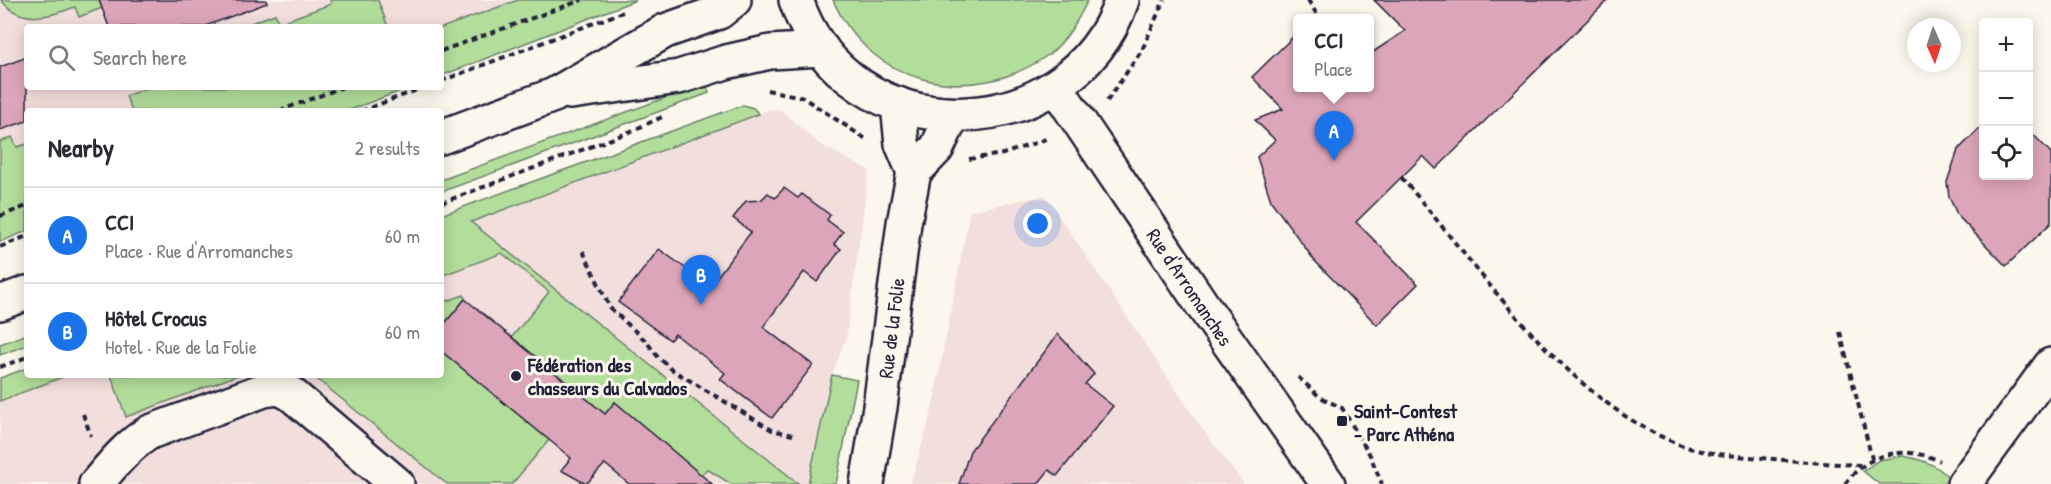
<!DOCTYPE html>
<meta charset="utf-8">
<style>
body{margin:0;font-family:"Patrick Hand",sans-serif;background:#f7f7f7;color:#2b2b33}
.controls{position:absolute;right:18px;top:18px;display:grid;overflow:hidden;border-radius:6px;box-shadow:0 3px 15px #0003}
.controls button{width:54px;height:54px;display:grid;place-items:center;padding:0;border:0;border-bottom:2px solid #e1e1e2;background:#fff;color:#2b2b33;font:30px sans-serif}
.compass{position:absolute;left:1907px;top:18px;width:54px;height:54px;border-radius:50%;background:#fff;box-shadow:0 3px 15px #0003;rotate:177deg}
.you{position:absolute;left:1038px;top:224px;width:21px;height:21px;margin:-15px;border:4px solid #fff;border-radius:50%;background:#1a73e8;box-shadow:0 0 0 9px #1a73e833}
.badge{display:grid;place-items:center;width:39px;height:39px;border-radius:50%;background:#1a73e8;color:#fff;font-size:20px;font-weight:700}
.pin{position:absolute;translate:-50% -50px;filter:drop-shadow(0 2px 3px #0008)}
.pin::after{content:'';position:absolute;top:32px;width:21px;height:18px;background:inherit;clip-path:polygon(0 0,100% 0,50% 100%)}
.popup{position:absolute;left:1293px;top:14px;width:81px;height:78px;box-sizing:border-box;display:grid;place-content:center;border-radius:6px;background:#fff;filter:drop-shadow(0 2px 4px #0005);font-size:20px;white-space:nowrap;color:#7c7c81}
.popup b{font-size:22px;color:#2b2b33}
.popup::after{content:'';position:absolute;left:50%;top:100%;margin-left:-12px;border:12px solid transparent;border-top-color:#fff}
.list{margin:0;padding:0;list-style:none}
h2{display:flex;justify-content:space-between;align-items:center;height:78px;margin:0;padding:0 24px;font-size:26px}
h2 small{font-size:20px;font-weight:400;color:#7c7c81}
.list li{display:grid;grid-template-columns:39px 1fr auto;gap:18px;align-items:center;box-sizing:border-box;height:96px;padding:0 24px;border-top:2px solid #e1e1e2}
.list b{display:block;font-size:22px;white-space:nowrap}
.list p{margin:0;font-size:20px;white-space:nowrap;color:#7c7c81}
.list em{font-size:20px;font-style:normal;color:#7c7c81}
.icon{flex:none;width:33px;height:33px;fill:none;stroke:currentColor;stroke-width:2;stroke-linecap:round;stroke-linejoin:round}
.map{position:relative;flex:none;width:2051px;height:484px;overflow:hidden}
.search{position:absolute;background:#fff;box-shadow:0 3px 15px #0003;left:24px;top:24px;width:420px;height:66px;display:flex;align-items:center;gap:15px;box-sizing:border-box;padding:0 21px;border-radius:6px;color:#7c7c81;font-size:22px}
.panel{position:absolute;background:#fff;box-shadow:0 3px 15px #0003;left:24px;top:108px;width:420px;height:270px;border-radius:6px}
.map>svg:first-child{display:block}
.built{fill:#f2dedd}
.green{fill:#b3dd9b;stroke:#6a806b;stroke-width:1.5}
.building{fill:#dda5b9;stroke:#22223b;stroke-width:1.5}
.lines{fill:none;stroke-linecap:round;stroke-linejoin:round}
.minor-casing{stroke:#22223b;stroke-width:38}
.tertiary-casing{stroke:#22223b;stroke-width:38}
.secondary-casing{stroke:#22223b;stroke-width:38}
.path{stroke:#22223b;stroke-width:4;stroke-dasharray:6 4.5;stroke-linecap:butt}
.minor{stroke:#fbf7ec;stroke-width:33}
.tertiary{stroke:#fbf7ec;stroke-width:33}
.secondary{stroke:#fbf7ec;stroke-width:33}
.poi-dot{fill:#22223b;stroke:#fbf7ec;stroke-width:2}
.labels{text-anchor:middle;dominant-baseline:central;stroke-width:6;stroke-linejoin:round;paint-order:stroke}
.street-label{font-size:20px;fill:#22223b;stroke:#fbf7ec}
.poi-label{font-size:20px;font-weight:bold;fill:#22223b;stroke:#fbf7ec;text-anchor:start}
</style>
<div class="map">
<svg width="2051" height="484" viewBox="0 0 2051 484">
<rect width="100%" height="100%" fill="#fbf7ec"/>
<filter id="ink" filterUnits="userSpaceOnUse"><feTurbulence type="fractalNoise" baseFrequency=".0167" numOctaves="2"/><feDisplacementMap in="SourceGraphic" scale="12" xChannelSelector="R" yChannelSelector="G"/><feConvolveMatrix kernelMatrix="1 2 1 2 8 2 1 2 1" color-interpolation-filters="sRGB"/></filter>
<g filter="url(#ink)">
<!-- built -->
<g class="built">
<path d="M0 0H542L441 37V27H27V87H306L241 111H27V191L0 201Z"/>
<path d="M771 109 781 110 819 144 869 170 846 338 832 375 808 484H0V401L68 375H441V233Z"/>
<path d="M1045 195 1203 430 1244 484H910L931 415 970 211Z"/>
</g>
<!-- green -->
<g class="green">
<path d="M1 0H99L102 8 79 17 75 7C49 17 21 25 1 0Z"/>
<path d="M330 0H378L388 27H240L275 14 279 23 331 4Z"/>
<path d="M518 0H636L441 76V28Z"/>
<path d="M833 0H1088C1078 20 1066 42 1048 55 973 108 871 87 833 0Z"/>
<path d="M706 83 709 93 441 192V180Z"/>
<path d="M149 87H411L347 111H132L126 96Z"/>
<path d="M743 105 753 108 759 114 471 222 799 484H731L707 469 701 475 615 402 605 414 512 337 549 292 502 253 441 276V215Z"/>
<path d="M12 137 17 147 27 144V231L0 242V142Z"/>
<path d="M464 295 465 299 441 328V303Z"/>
<path d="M27 334V345L0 355V344Z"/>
<path d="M441 351 549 440 512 484H447L312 375H441Z"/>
<path d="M27 368V375H68L0 401V378Z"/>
<path d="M111 375H238L126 417Z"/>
<path d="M832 375 857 380 836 484H808Z"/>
<path d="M1903 456C1921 460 1936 463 1949 478L1941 484H1879L1863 471 1879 460Z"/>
</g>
<!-- building -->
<g class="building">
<path d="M99 0H266L267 3 203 27H109Z"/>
<path d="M1374 0H1608L1436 169 1423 156 1356 222 1418 284 1377 325 1314 260 1271 201 1257 157 1275 140 1255 120 1283 109 1252 77 1298 32V87H1370V54L1405 31Z"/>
<path d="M27 57V121L0 130V67Z"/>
<path d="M1983 125V176H2028V129L2051 153V223L2006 266 1958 216 1949 197 1947 182 1958 150Z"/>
<path d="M784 188 798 198 802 194 830 215 827 220 843 232 834 244 841 249 817 282 804 272 763 327 813 365 772 418 720 379 725 373 675 334 670 340 618 302 659 249 710 286 751 232 733 218 746 201 761 200 768 193 775 198Z"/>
<path d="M465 299 605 414 615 402 712 484H629L605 464 586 484 561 470 571 458 441 351V328Z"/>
<path d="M1058 334 1094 374 1085 384 1113 406 1057 476 1049 470 1038 484H959L970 451Z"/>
</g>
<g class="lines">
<!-- minor casing -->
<g class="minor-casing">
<g id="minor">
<path d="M96 484C113 464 128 445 150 432L264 390 280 388 291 394 397 484"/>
<path d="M1964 484 2051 365"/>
</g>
</g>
<!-- tertiary casing -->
<g class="tertiary-casing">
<g id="tertiary">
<path d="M898 104 902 144 914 172"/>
<path d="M867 484 880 407 904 223 914 172 937 148 952 116"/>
</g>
</g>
<!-- secondary casing -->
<g class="secondary-casing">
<g id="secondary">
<path d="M796 0C847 154 1070 151 1122 0"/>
<path d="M1056 87 1203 306 1328 484"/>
<path d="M571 92 679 77 726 62 770 52 822 49"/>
<path d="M441 137 554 95 665 31 719 12 734 0"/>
<path d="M0 303 27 293"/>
</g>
</g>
<!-- path -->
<g class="path">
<path d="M1308 0 1319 18"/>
<path d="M441 51 582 0"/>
<path d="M441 81 623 12"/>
<path d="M767 90 802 97 866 139"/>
<path d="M1107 101 1142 50 1164 0"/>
<path d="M279 111 343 87"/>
<path d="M361 111 425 87"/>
<path d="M969 159 1003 154 1049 138"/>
<path d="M1401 177C1479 267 1573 411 1690 448 1713 455 1738 456 1762 458 1795 461 1829 464 1862 465"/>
<path d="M441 203 627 133 662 117"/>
<path d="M0 216 27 206"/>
<path d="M0 247 27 236"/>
<path d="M583 251 610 308 646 341 659 358 674 371 772 430 793 435"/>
<path d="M1840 332 1872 459"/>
<path d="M0 367 27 357"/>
<path d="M1298 377 1320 397 1342 408 1370 455 1382 484"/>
<path d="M83 414 91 436"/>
<path d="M1845 484C1868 452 1905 445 1940 461"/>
</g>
<!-- minor -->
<use href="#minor" class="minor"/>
<!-- tertiary -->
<use href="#tertiary" class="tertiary"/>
<!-- secondary -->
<use href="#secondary" class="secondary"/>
</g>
</g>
<!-- markers -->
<g class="poi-dot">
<circle cx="516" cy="376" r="6"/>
<rect x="1336" y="415" width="12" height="12" rx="3"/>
</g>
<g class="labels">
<!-- street labels -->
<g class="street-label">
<text transform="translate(1190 287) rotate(56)">Rue d'Arromanches</text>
<text transform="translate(891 328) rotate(-83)">Rue de la Folie</text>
</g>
<!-- poi labels -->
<g class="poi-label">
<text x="528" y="364">Fédération des<tspan x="528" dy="23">chasseurs du Calvados</tspan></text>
<text x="1354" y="410">Saint-Contest<tspan x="1354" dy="23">- Parc Athéna</tspan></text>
</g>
</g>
</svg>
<div class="controls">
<button>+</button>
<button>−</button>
<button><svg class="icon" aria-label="locate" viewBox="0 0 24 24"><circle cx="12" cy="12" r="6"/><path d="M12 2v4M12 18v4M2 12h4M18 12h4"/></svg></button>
</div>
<svg class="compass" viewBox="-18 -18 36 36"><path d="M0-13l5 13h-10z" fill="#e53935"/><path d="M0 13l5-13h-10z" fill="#7c7c81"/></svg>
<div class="you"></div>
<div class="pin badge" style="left:1334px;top:161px">A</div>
<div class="popup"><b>CCI</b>Place</div>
<div class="pin badge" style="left:701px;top:305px">B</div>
<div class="search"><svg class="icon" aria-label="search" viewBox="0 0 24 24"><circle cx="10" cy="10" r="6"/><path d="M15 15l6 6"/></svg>Search here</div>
<section class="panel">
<h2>Nearby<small>2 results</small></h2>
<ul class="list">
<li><span class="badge">A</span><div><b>CCI</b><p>Place · Rue d'Arromanches</p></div><em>60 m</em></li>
<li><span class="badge">B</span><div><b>Hôtel Crocus</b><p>Hotel · Rue de la Folie</p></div><em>60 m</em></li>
</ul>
</section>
</div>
